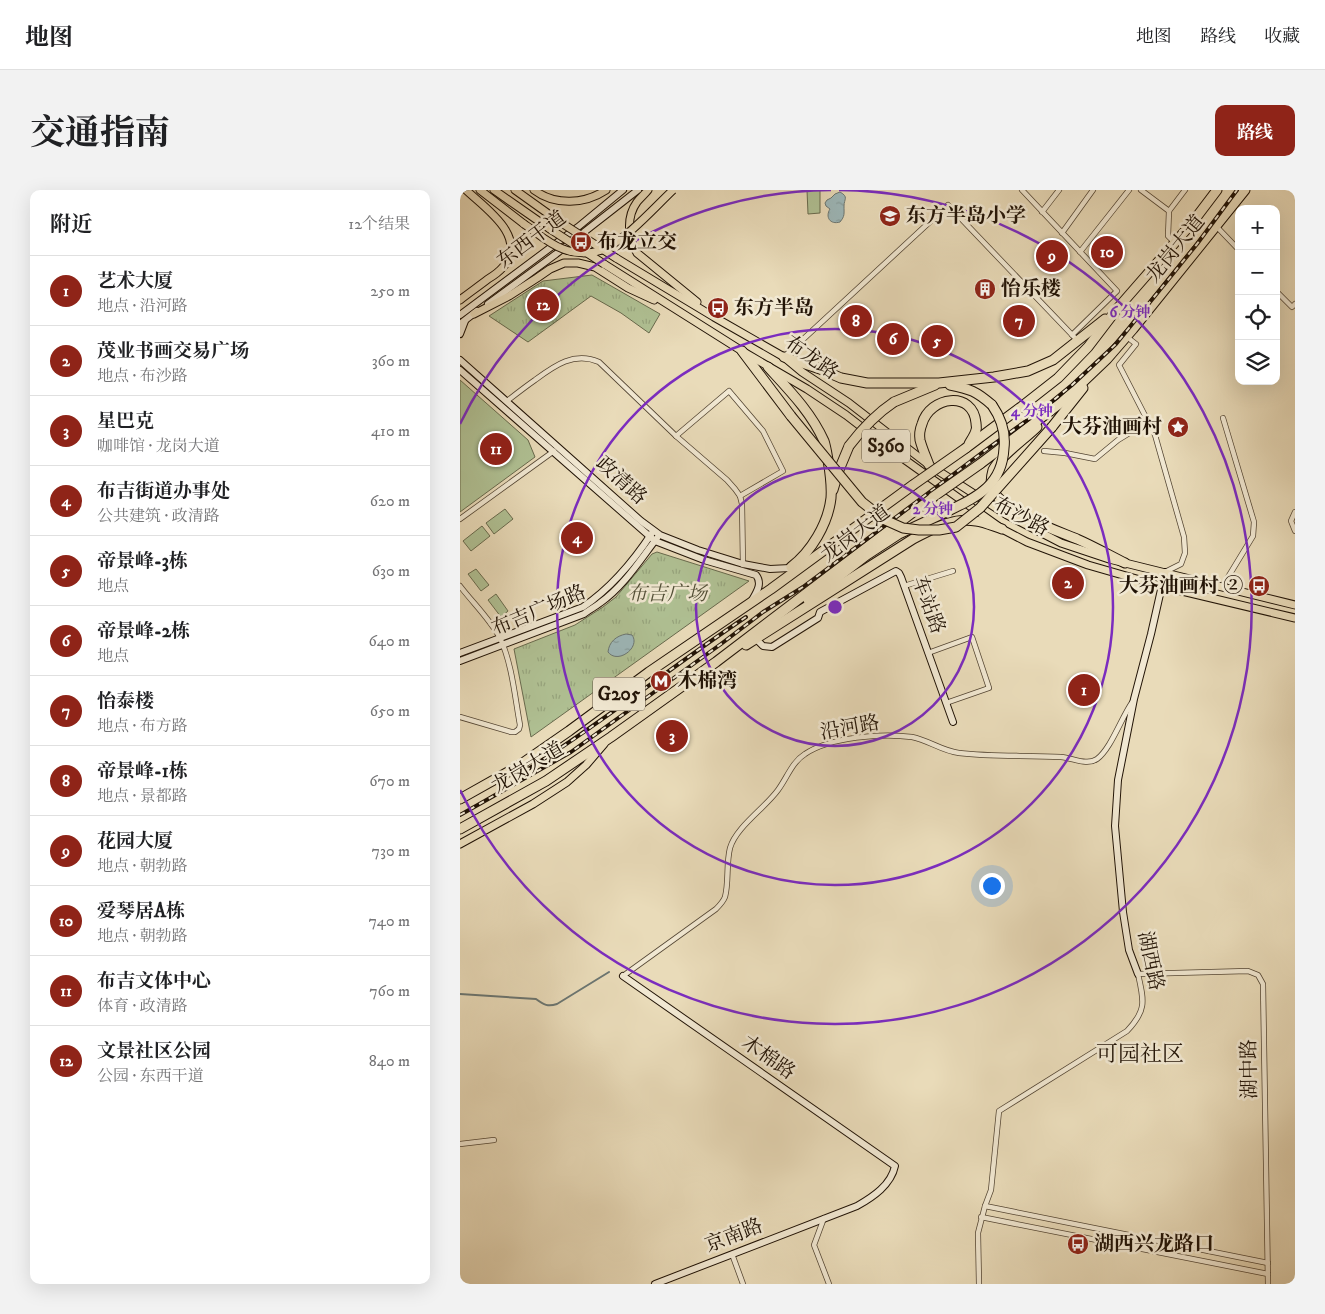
<!DOCTYPE html>
<html lang="zh">
<meta charset="utf-8">
<style>
body{margin:0;font-family:"IM FELL DW Pica","Noto Serif SC",serif;background:#f2f2f2;color:#202124}
.controls{position:absolute;right:15px;top:15px;display:grid;overflow:hidden;border-radius:10px;box-shadow:0 5px 20px #0002}
.controls button{width:45px;height:45px;display:grid;place-items:center;padding:0;border:0;border-bottom:1px solid #e0e0e0;background:#fff;color:#202124;font:25px sans-serif}
.you{position:absolute;left:531px;top:695px;width:18px;height:18px;margin:-12px;border:4px solid #fff;border-radius:50%;background:#1a73e8;box-shadow:0 0 0 8px #1a73e833}
.badge{display:grid;place-items:center;width:32px;height:32px;border-radius:50%;background:#8f2418;color:#fff;font-size:16px;font-weight:700}
.pin{position:absolute;translate:-50% -50%;border:2px solid #fff;box-shadow:0 1px 5px #0006}
.list{margin:0;padding:0;list-style:none}
h2{display:flex;justify-content:space-between;align-items:center;height:65px;margin:0;padding:0 20px;font-size:21px}
h2 small{font-size:16px;font-weight:400;color:#757577}
.list li{display:grid;grid-template-columns:32px 1fr auto;gap:15px;align-items:center;box-sizing:border-box;height:70px;padding:0 20px;border-top:1px solid #e0e0e0}
.list b{display:block;font-size:19px;white-space:nowrap}
.list p{margin:0;font-size:16px;white-space:nowrap;color:#757577}
.list em{font-size:16px;font-style:normal;color:#757577}
.icon{flex:none;width:28px;height:28px;fill:none;stroke:currentColor;stroke-width:2;stroke-linecap:round;stroke-linejoin:round}
.map{position:relative;flex:none;width:835px;height:1094px;overflow:hidden;border-radius:10px}
header{display:flex;align-items:center;gap:30px;box-sizing:border-box;height:70px;padding:0 25px;background:#fff;border-bottom:1px solid #e0e0e0}
header strong{font-size:24px}
nav{display:flex;gap:28px;margin-inline-start:auto;font-size:18px}
.intro{display:flex;align-items:center;justify-content:space-between;box-sizing:border-box;height:120px;padding:0 30px}
h1{margin:0;font-size:35px}
.button{padding:12px 22px;border-radius:10px;background:#8f2418;color:#fff;font-size:18px;font-weight:700}
main{display:flex;gap:30px;padding:0 30px}
aside{flex:1;background:#fff;border-radius:10px;box-shadow:0 5px 20px #0002}
.map>svg:first-child{display:block}
.grass{fill:url(#grass-tufts);stroke:#686a4d}
.pitch{fill:#b0c194;stroke:#686a4d}
.water{fill:url(#water-ripples);stroke:#6b7672}
.lines{fill:none;stroke-linecap:round;stroke-linejoin:round}
.stream{stroke:#6b7672;stroke-width:2}
.street-casing{stroke:#534533;stroke-width:6}
.secondary-casing{stroke:#211306;stroke-width:8}
.primary-casing{stroke:#211306;stroke-width:9}
.highway-casing{stroke:#211306;stroke-width:11}
.street{stroke:#f1e8d2;stroke-width:4.5}
.secondary{stroke:#f1e8d2;stroke-width:6}
.primary{stroke:#e9dbb9;stroke-width:7}
.highway{stroke:#e9dbb9;stroke-width:9}
.rail-casing{stroke:#211306;stroke-width:4}
.rail{stroke:#f1e8d2;stroke-width:2;stroke-dasharray:5.5;stroke-linecap:butt}
.primary-bridge-casing{stroke:#211306;stroke-width:9;stroke-linecap:butt}
.highway-bridge-casing{stroke:#211306;stroke-width:11;stroke-linecap:butt}
.primary-bridge{stroke:#e9dbb9;stroke-width:7}
.highway-bridge{stroke:#e9dbb9;stroke-width:9}
.ring{fill:none;stroke:#7b2cbf;stroke-width:2.5}
.labels{text-anchor:middle;dominant-baseline:central;stroke-width:5;stroke-linejoin:round;paint-order:stroke}
.shield{fill:#f1e8d2;stroke:#5f5343;stroke-width:1}
.shield-label{font-size:19px;font-weight:bold;fill:#211306}
.poi-label{font-size:20px;font-weight:bold;fill:#211306;stroke:#f1e8d2;text-anchor:start}
.street-label{font-size:20px;fill:#211306;stroke:#f1e8d2}
.park-label{font-size:20px;font-style:italic;fill:#535038;stroke:#f1e8d2}
.quarter-label{font-size:22px;fill:#211306;stroke:#f1e8d2}
.centre{fill:#7b2cbf;stroke:#f1e8d2;stroke-width:2.5}
.ring-label{font-size:15px;text-anchor:middle;font-weight:bold;fill:#7b2cbf;stroke:#f1e8d2;stroke-width:5;stroke-linejoin:round;paint-order:stroke}
</style>
<header>
<strong>地图</strong>
<nav><a>地图</a><a>路线</a><a>收藏</a></nav>
</header>
<div class="intro"><h1>交通指南</h1><a class="button">路线</a></div>
<main>
<aside>
<h2>附近<small>12个结果</small></h2>
<ul class="list">
<li><span class="badge">1</span><div><b>艺术大厦</b><p>地点 · 沿河路</p></div><em>250 m</em></li>
<li><span class="badge">2</span><div><b>茂业书画交易广场</b><p>地点 · 布沙路</p></div><em>360 m</em></li>
<li><span class="badge">3</span><div><b>星巴克</b><p>咖啡馆 · 龙岗大道</p></div><em>410 m</em></li>
<li><span class="badge">4</span><div><b>布吉街道办事处</b><p>公共建筑 · 政清路</p></div><em>620 m</em></li>
<li><span class="badge">5</span><div><b>帝景峰-3栋</b><p>地点</p></div><em>630 m</em></li>
<li><span class="badge">6</span><div><b>帝景峰-2栋</b><p>地点</p></div><em>640 m</em></li>
<li><span class="badge">7</span><div><b>怡泰楼</b><p>地点 · 布方路</p></div><em>650 m</em></li>
<li><span class="badge">8</span><div><b>帝景峰-1栋</b><p>地点 · 景都路</p></div><em>670 m</em></li>
<li><span class="badge">9</span><div><b>花园大厦</b><p>地点 · 朝勃路</p></div><em>730 m</em></li>
<li><span class="badge">10</span><div><b>爱琴居A栋</b><p>地点 · 朝勃路</p></div><em>740 m</em></li>
<li><span class="badge">11</span><div><b>布吉文体中心</b><p>体育 · 政清路</p></div><em>760 m</em></li>
<li><span class="badge">12</span><div><b>文景社区公园</b><p>公园 · 东西干道</p></div><em>840 m</em></li>
</ul>
</aside>
<div class="map">
<svg width="835" height="1094" viewBox="0 0 835 1094">
<defs>
<pattern id="grass-tufts" width="24" height="20" patternUnits="userSpaceOnUse" patternTransform="scale(1.25)"><rect width="24" height="20" fill="#b0c194"/><path d="M3 7l-1-3M5 7V3M7 7l1-3M15 17l-1-3M17 17v-4M19 17l1-3" fill="none" stroke="#97a57e"/></pattern>
<pattern id="water-ripples" width="26" height="14" patternUnits="userSpaceOnUse" patternTransform="scale(1.25)"><rect width="26" height="14" fill="#9db8ba"/><path d="M2 4q2-2 4 0t4 0M15 11q2-2 4 0t4 0" fill="none" stroke="#879d9e"/></pattern>
</defs>
<rect width="100%" height="100%" fill="#e9dbb9"/>
<filter id="stains"><feTurbulence type="fractalNoise" baseFrequency=".004" numOctaves="4"/><feColorMatrix values="0 0 0 0 .2 0 0 0 0 .09 0 0 0 0 .02 0 0 0 .5 -.17"/></filter>
<radialGradient id="worn" r=".72"><stop offset=".6" stop-color="#630" stop-opacity="0"/><stop offset="1" stop-color="#630" stop-opacity=".3"/></radialGradient>
<!-- grass -->
<g class="grass">
<path d="M132 85 200 124 189 143 161 123 131 106 68 152 29 126 83 91Z"/>
<path d="M197 362 289 391 71 547 54 459 115 435 143 417 156 407 192 364Z"/>
</g>
<!-- pitch -->
<g class="pitch">
<path d="M347 0H360V23L348 24Z"/>
<path d="M0 190 68 250 75 267 0 322Z"/>
<path d="M45 319 53 329 34 344 26 333Z"/>
<path d="M22 336 30 346 11 361 3 351Z"/>
<path d="M16 379 29 395 21 401 8 384Z"/>
<path d="M36 404 48 421 41 427 28 410Z"/>
</g>
<!-- water -->
<g class="water">
<path d="M380 2C389 7 384 9 384 16 384 24 385 26 380 32 370 35 365 27 370 19L366 16 365 13 367 10 371 8 375 4Z"/>
<path d="M166 444 172 445C181 457 158 475 148 462 149 452 156 446 166 444Z"/>
</g>
<g class="lines">
<!-- stream -->
<path class="stream" d="M0 804 76 809C84 815 88 817 97 814L149 782"/>
<!-- street casing -->
<g class="street-casing">
<g id="street">
<path d="M562 0 657 101 612 145"/>
<path d="M681 0 709 21 708 46 715 53"/>
<path d="M709 21 725 0"/>
<path d="M582 22 599 0"/>
<path d="M756 36 779 60"/>
<path d="M602 43 633 0"/>
<path d="M620 62 669 0"/>
<path d="M816 101 832 117 835 114"/>
<path d="M667 147 676 154 659 175 695 245 724 347 725 363 721 374 705 382"/>
<path d="M325 166 488 15 617 150"/>
<path d="M47 211C56 204 65 197 75 190 94 176 114 161 139 172L216 246 267 290 275 299 280 306 282 314 283 375"/>
<path d="M216 246 269 201 303 241 323 281 280 306"/>
<path d="M584 261 605 263 635 269 658 250 689 231"/>
<path d="M835 322 831 331 835 341"/>
<path d="M0 329 94 261"/>
<path d="M0 396C13 413 30 429 40 448 52 473 55 508 60 535L59 539 55 542H51L0 527"/>
<path d="M444 396 493 381"/>
<path d="M762 397 793 346 794 332 763 228"/>
<path d="M468 463 512 447 529 498 486 513"/>
<path d="M163 786 256 719C259 716 263 712 265 707 269 692 266 674 270 658 276 637 305 618 318 600 327 588 332 572 345 564 370 547 422 543 452 547 468 550 482 561 499 563 532 567 567 565 601 567 613 568 627 576 637 569 651 559 662 526 673 511"/>
<path d="M0 954 34 950"/>
<path d="M525 1016 808 1073"/>
<path d="M521 1027 808 1084"/>
<path d="M364 1028 354 1055 369 1094"/>
<path d="M272 1064 283 1094"/>
<path d="M519 1094 518 1043 525 1016 531 1000 539 921 667 841C687 820 684 811 678 784L788 781 798 785 803 794 808 1094"/>
</g>
</g>
<!-- secondary casing -->
<g class="secondary-casing">
<g id="secondary">
<path d="M28 114 96 64 178 0"/>
<path d="M0 125 118 37 163 0"/>
<path d="M0 134 17 121"/>
<path d="M0 144 5 131"/>
<path d="M0 170 181 331 200 345 238 360 283 374 299 377 310 379 330 378"/>
<path d="M0 180 195 351 244 370 296 385C303 394 296 403 291 412"/>
<path d="M296 449 303 456 312 457 358 428 360 422 436 381 439 383 441 387 493 532"/>
<path d="M0 463 123 417C151 398 173 372 192 343"/>
<path d="M0 471 124 424C129 420 135 417 140 413 164 396 180 370 197 348"/>
<path d="M678 784 669 760 663 722 655 636 658 590 674 509 691 444 705 382"/>
<path d="M163 786 435 976C431 995 413 1007 397 1016L195 1094"/>
</g>
</g>
<!-- primary casing -->
<g class="primary-casing">
<g id="primary">
<path d="M20 0 64 34"/>
<path d="M34 0 90 39"/>
<path d="M55 0 97 30"/>
<path d="M74 0C95 16 125 14 146 0"/>
<path d="M188 0C185 4 180 8 177 12 166 27 168 48 177 63L237 112"/>
<path d="M156 68 254 127 324 167 342 182 389 213 469 275 547 325 601 353 649 369 835 415"/>
<path d="M144 74 282 161 347 199 386 225 434 262 542 339 567 352 628 375 701 396 835 428"/>
<path d="M0 110C9 103 19 96 28 89 33 86 39 82 43 77 69 47 25 18 6 0"/>
<path d="M14 124 49 106 77 88 90 79 104 73H118L135 77 168 98 194 110"/>
<path d="M0 654 73 614 107 592 126 575 144 554"/>
</g>
</g>
<!-- highway casing -->
<g class="highway-casing">
<g id="highway">
<path d="M282 161 331 226"/>
<path d="M324 167 360 179 381 188 407 193H479L534 187 568 181 593 170 645 129"/>
<path d="M308 177C329 200 351 222 364 251 366 257 367 264 368 270 370 282 372 295 371 308 368 334 351 362 331 377"/>
<path d="M490 195C510 199 516 201 532 215"/>
<path d="M434 212 475 195"/>
<path d="M577 237C566 248 539 267 533 280 531 287 530 296 534 302 546 323 595 340 617 349 633 356 649 365 665 373"/>
<path d="M592 237 623 198"/>
<path d="M506 258 561 217 598 188 628 157 657 119 732 33 757 0"/>
<path d="M520 274 602 212 647 169 673 139 785 0"/>
<path d="M469 275C466 267 462 258 460 250 459 244 460 239 462 234 470 206 513 200 516 233 516 235 517 238 516 240 515 245 511 250 509 254"/>
<path d="M373 300 379 280 389 256"/>
<path d="M348 410 407 365 439 344 482 324"/>
<path d="M286 455 453 349C473 339 492 327 516 331 524 332 533 336 542 339"/>
<path d="M0 609 57 577 109 541 189 482 311 399 453 295"/>
<path d="M0 639 86 591 151 547 256 472 473 307"/>
</g>
</g>
<!-- street -->
<use href="#street" class="street"/>
<!-- secondary -->
<use href="#secondary" class="secondary"/>
<!-- primary -->
<use href="#primary" class="primary"/>
<!-- highway -->
<use href="#highway" class="highway"/>
<!-- rail casing -->
<g class="rail-casing">
<g id="rail">
<path d="M65 581C141 534 212 476 286 427"/>
<path d="M0 625 111 562 261 454 303 422 343 397 523 262 584 218 612 195 656 154 737 54 777 0"/>
</g>
</g>
<!-- rail -->
<use href="#rail" class="rail"/>
<!-- primary-bridge casing -->
<g class="primary-bridge-casing">
<g id="primary-bridge">
<path d="M97 30 156 68"/>
<path d="M64 34C77 43 89 54 103 59 115 64 130 64 142 60 166 50 194 18 213 0"/>
<path d="M90 39 144 74"/>
</g>
</g>
<!-- highway-bridge casing -->
<g class="highway-bridge-casing">
<g id="highway-bridge">
<path d="M331 226 402 312 425 330 443 338 459 340H479L496 337 520 318 592 237"/>
<path d="M389 256C402 239 416 224 434 212"/>
<path d="M453 295 506 258"/>
<path d="M473 307 520 274"/>
<path d="M482 324C514 308 542 298 544 258 546 241 541 228 532 215"/>
</g>
</g>
<!-- primary-bridge -->
<use href="#primary-bridge" class="primary-bridge"/>
<!-- highway-bridge -->
<use href="#highway-bridge" class="highway-bridge"/>
</g>
<!-- distance rings -->
<g class="ring">
<circle cx="375" cy="417" r="139"/>
<circle cx="375" cy="417" r="278"/>
<path d="M0 234A417 417 0 0 1 371 0M379 0A417 417 0 1 1 0 600"/>
</g>
<!-- icons -->
<defs>
<g id="school-disc" transform="scale(1.125)"><circle r="9.5" fill="#8f2418" stroke="#f1e8d2"/><path d="M0-5L7-2L0 1L-7-2ZM-4 1L0 2.5L4 1V4Q0 6-4 4Z" fill="#fff"/></g>
<g id="bus-disc" transform="scale(1.125)"><circle r="9.5" fill="#8f2418" stroke="#f1e8d2"/><path d="M-5-6H5V4H4V6H2V4H-2V6H-4V4H-5ZM-3.5-4V0h7V-4ZM-3.5 1.2v1.5H-2V1.2ZM2 1.2v1.5H3.5V1.2Z" fill="#fff"/></g>
<g id="building-disc" transform="scale(1.125)"><circle r="9.5" fill="#8f2418" stroke="#f1e8d2"/><path d="M-4-6H4V6H1V3H-1V6H-4ZM-2.5-4.3h1.7v1.8h-1.7ZM.8-4.3h1.7v1.8H.8ZM-2.5-1h1.7V.8h-1.7ZM.8-1h1.7V.8H.8Z" fill="#fff"/></g>
<g id="sight-disc" transform="scale(1.125)"><circle r="9.5" fill="#8f2418" stroke="#f1e8d2"/><path d="M0-6L1.8-2.2L6-1.7L2.9 1.2L3.7 5.4L0 3.3L-3.7 5.4L-2.9 1.2L-6-1.7L-1.8-2.2Z" fill="#fff"/></g>
<g id="metro-disc" transform="scale(1.125)"><circle r="9.5" fill="#8f2418" stroke="#f1e8d2"/><path d="M-5.5 5V-5H-3L0 0L3-5H5.5V5H3V-.5L0 4L-3-.5V5Z" fill="#fff"/></g>
</defs>
<g fill-rule="evenodd">
<use href="#school-disc" x="430" y="26"/>
<use href="#bus-disc" x="121" y="52"/>
<use href="#building-disc" x="525" y="99"/>
<use href="#bus-disc" x="258" y="118"/>
<use href="#sight-disc" x="718" y="237"/>
<use href="#bus-disc" x="799" y="396"/>
<use href="#metro-disc" x="201" y="491"/>
<use href="#bus-disc" x="618" y="1054"/>
</g>
<g class="labels">
<!-- shield labels -->
<g class="shield">
<rect x="402" y="239.5" width="48" height="33" rx="4"/>
<rect x="133" y="487.5" width="52" height="33" rx="4"/>
</g>
<g class="shield-label">
<text x="426" y="256">S360</text>
<text x="159" y="504">G205</text>
</g>
<!-- poi labels -->
<g class="poi-label">
<text x="446" y="26">东方半岛小学</text>
<text x="137" y="52">布龙立交</text>
<text x="541" y="99">怡乐楼</text>
<text x="274" y="118">东方半岛</text>
<text x="702" y="237" text-anchor="end">大芬油画村</text>
<text x="783" y="396" text-anchor="end">大芬油画村 ②</text>
<text x="217" y="491">木棉湾</text>
<text x="634" y="1054">湖西兴龙路口</text>
</g>
<!-- street labels -->
<g class="street-label">
<text transform="translate(72 50) rotate(-37)">东西干道</text>
<text transform="translate(716 59) rotate(-51)">龙岗大道</text>
<text transform="translate(351 168) rotate(35)">布龙路</text>
<text transform="translate(161 291) rotate(42)">政清路</text>
<text transform="translate(561 327) rotate(28)">布沙路</text>
<text transform="translate(396 344) rotate(-37)">龙岗大道</text>
<text transform="translate(468 415) rotate(70)">车站路</text>
<text transform="translate(79 421) rotate(-23)">布吉广场路</text>
<text transform="translate(390 538) rotate(-10)">沿河路</text>
<text transform="translate(68 578) rotate(-31)">龙岗大道</text>
<text transform="translate(690 771) rotate(78)">湖西路</text>
<text transform="translate(308 868) rotate(35)">木棉路</text>
<text transform="translate(790 879) rotate(-91)">湖中路</text>
<text transform="translate(274 1046) rotate(-21)">京南路</text>
</g>
<!-- park labels -->
<g class="park-label">
<text x="207" y="404">布吉广场</text>
</g>
<!-- quarter labels -->
<g class="quarter-label">
<text x="680" y="864">可园社区</text>
</g>
</g>
<circle cx="375" cy="417" r="8" class="centre"/>
<g class="ring-label">
<text x="670" y="127">6 分钟</text>
<text x="572" y="226">4 分钟</text>
<text x="473" y="324">2 分钟</text>
</g>
<rect width="100%" height="100%" filter="url(#stains)"/>
<rect width="100%" height="100%" fill="url(#worn)"/>
</svg>
<div class="controls">
<button>+</button>
<button>−</button>
<button><svg class="icon" aria-label="locate" viewBox="0 0 24 24"><circle cx="12" cy="12" r="6"/><path d="M12 2v4M12 18v4M2 12h4M18 12h4"/></svg></button>
<button><svg class="icon" aria-label="layers" viewBox="0 0 24 24"><path d="M12 4l9 5-9 5-9-5zM3 14l9 5 9-5"/></svg></button>
</div>
<div class="you"></div>
<div class="pin badge" style="left:624px;top:500px">1</div>
<div class="pin badge" style="left:608px;top:393px">2</div>
<div class="pin badge" style="left:212px;top:546px">3</div>
<div class="pin badge" style="left:117px;top:348px">4</div>
<div class="pin badge" style="left:477px;top:151px">5</div>
<div class="pin badge" style="left:433px;top:149px">6</div>
<div class="pin badge" style="left:559px;top:131px">7</div>
<div class="pin badge" style="left:396px;top:131px">8</div>
<div class="pin badge" style="left:592px;top:66px">9</div>
<div class="pin badge" style="left:647px;top:62px">10</div>
<div class="pin badge" style="left:36px;top:259px">11</div>
<div class="pin badge" style="left:83px;top:115px">12</div>
</div>
</main>
